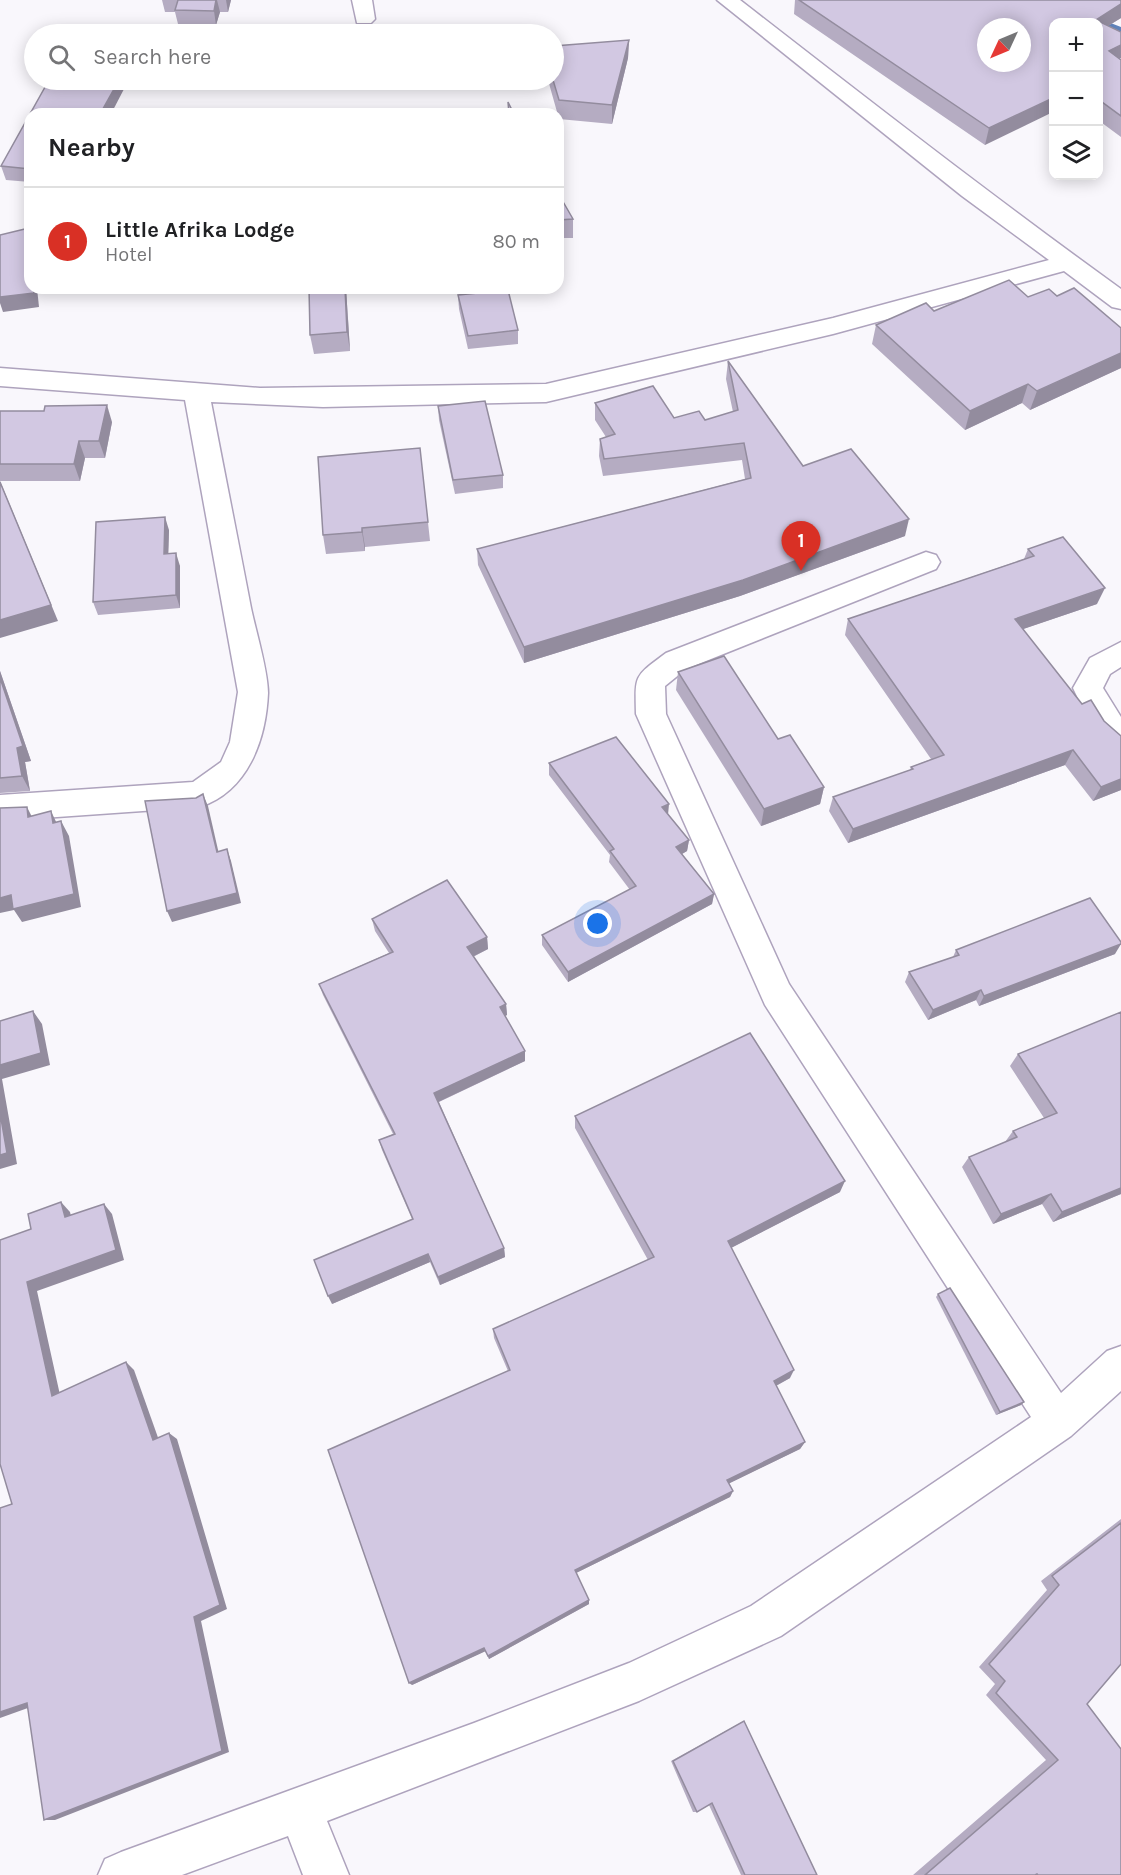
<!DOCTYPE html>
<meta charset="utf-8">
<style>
body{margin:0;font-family:Karla,sans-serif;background:#f6f6f6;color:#202124}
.controls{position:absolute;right:18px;top:18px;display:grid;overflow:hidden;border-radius:12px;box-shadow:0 3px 15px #0003}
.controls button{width:54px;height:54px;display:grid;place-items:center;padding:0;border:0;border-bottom:2px solid #e0e0e0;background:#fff;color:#202124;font:30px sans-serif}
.compass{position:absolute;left:977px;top:18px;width:54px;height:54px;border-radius:50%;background:#fff;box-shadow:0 3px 15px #0003;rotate:226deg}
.you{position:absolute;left:598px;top:924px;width:21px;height:21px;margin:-15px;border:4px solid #fff;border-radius:50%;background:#1a73e8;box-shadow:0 0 0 9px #1a73e833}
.badge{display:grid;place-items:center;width:39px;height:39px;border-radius:50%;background:#d93025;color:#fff;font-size:20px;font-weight:700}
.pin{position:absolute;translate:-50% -50px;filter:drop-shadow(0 2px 3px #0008)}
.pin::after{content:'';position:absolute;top:32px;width:21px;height:18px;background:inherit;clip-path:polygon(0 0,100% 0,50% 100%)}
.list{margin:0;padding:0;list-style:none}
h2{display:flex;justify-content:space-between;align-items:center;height:78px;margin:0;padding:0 24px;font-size:26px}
h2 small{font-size:20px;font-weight:400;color:#757577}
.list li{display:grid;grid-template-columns:39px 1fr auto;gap:18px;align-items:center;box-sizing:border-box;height:108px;padding:0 24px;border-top:2px solid #e0e0e0}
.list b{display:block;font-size:22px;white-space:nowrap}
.list p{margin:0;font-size:20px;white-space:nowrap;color:#757577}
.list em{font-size:20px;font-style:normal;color:#757577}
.icon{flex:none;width:33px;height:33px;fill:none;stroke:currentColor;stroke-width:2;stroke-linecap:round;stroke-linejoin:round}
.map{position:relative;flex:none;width:1121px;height:1875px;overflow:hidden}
.search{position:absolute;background:#fff;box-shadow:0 3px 15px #0003;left:24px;top:24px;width:540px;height:66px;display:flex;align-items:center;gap:15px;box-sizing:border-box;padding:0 21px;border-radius:33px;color:#757577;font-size:22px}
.panel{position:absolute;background:#fff;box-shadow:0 3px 15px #0003;left:24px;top:108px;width:540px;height:186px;border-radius:18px}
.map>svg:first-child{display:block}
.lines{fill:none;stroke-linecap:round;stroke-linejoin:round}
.stream{fill:#6082ba;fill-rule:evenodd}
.minor-casing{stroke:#aea3bd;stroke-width:3}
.minor{fill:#fff;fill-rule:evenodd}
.wall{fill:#b5acc2}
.shaded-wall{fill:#938c9e}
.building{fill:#d2c8e2;stroke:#938c9e;stroke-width:1.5;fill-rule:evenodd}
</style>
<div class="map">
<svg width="1121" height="1875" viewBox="0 0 1121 1875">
<rect width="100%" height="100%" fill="#f9f7fc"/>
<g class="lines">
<!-- stream -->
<path class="stream" d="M1089 17H1095L1121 27V33L1098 24V22L1089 21Z"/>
<!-- minor casing -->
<g class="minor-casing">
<g id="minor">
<path d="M352 0H372L375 19 371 23H357Z"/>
<path d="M717 0H740C866 98 992 196 1121 289V309L1112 307 1064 271 833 334 546 402 323 407 211 402C224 471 238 539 251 608 256 632 268 671 268 693 266 740 248 791 200 807L0 821V795L193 782 221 762 230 742 238 692 185 400 0 386V368L260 388 546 384 833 318 1049 260 962 196Z"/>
<path d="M926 552 936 555 940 562 936 569 686 669 665 686 666 714 789 984 1061 1393 1107 1351 1121 1346V1391L1071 1436 781 1636 639 1701 327 1821 349 1875H303L288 1836 182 1875H98L105 1859 121 1852 474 1723 629 1663 751 1606 1031 1417 765 1005 636 714C635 674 634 677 666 653Z"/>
<path d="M1121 642V667L1110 674 1103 688 1121 717V752C1096 744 1084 710 1073 688L1090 658Z"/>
</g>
</g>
<!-- minor -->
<use href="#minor" class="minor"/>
</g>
<!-- wall -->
<g class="wall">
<path d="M162 0H231L228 12H220L216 25 178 24 175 12H165Z"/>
<path d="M795 0H1121V18L1108 26 1120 59 1121 60V137L1098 120V22L985 145 794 14Z"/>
<path d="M629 40 628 58 612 124 559 119 548 80H554Z"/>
<path d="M30 114V182L6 180 1 166Z"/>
<path d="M558 193 573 219V238H558Z"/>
<path d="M309 288H346L350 351 314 354 310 335Z"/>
<path d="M458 295 518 330V344L468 349 459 309Z"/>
<path d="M1057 296 1121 328V368L1030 410 1022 403 965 430 872 344 876 325 934 311 1028 297Z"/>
<path d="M728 361 803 466 905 536 740 596 524 663 478 565 477 549 745 479 742 460 603 476 599 456 600 439 606 437 595 420V403L674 418 705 420 733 412 726 379Z"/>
<path d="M438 406 503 475V488L455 494 439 420Z"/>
<path d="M0 411 112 422 105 458H85L80 481H0Z"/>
<path d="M420 448 430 541 365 547V551L326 554 323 535Z"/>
<path d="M169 530 168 553 180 566V608L98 615 93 602Z"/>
<path d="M1028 549 1097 604 1023 629 1121 790 1093 801 1065 765 848 843 829 811 833 797 910 770 911 767 931 759 845 635 848 619 1024 559Z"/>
<path d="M0 671 31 761 25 762 30 791 0 793Z"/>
<path d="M678 672 778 739 824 787 820 804 761 826 676 690Z"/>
<path d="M549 763 668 814 689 840 687 851 682 854 714 894 712 904 568 982 542 945V935L630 890 609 862 610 855 549 775Z"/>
<path d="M372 919 487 937 488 949 473 957 506 1004 507 1015 505 1016 525 1061 439 1102 504 1248 505 1257 440 1285 430 1262 332 1304 412 1219 382 1150 379 1140 393 1134 323 995 319 984 389 953 375 931Z"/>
<path d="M956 950 1115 954 979 1006 976 1000 928 1020 905 982 909 972 953 957Z"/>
<path d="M1018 1054 1121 1194 1053 1222 1042 1204 993 1224 962 1167 969 1157 1005 1142 1013 1131 1044 1118 1010 1066Z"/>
<path d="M575 1116 840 1192 731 1248 790 1378 776 1386 805 1442 800 1449 729 1483 733 1491 730 1497 576 1573 589 1600V1604L489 1659 485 1651 412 1685 508 1371 494 1338 493 1329 648 1260 575 1128Z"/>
<path d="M938 1294 1024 1402 1021 1405 996 1415 936 1297Z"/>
<path d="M1121 1519V1664L1087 1704 1121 1875H913L1046 1760 986 1695 995 1684 979 1667 1047 1590 1041 1581Z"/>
<path d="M744 1721 817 1875H741L709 1805 697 1812H693L671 1761 740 1723Z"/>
</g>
<!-- shaded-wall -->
<g class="shaded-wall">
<path d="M216 0H217L220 12 216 25 214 11Z"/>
<path d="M226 0H231L228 12Z"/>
<path d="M1121 4V18L1098 32 1096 20Z"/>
<path d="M629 40 628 58 612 124V105Z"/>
<path d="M1121 45V58L1104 68 1109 51Z"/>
<path d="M119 80H122L124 89 111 114H100Z"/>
<path d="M1053 98V112L985 145 989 128Z"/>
<path d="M33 288H37L39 307 3 312 0 303V297Z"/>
<path d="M345 288H346L350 351 347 332Z"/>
<path d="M1121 353V368L1030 410 1037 391Z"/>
<path d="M1028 384 1022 403 965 430 970 411Z"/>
<path d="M107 405 112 422 105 458 99 441Z"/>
<path d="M79 441 85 458 80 481 74 464Z"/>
<path d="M0 481 58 621 0 638Z"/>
<path d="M165 517 169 530 168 567 164 554Z"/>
<path d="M909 519 905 536 740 596 524 663V647Z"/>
<path d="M362 528 365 547V551L362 532Z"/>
<path d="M176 553 180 566V608L176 595Z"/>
<path d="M1105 588 1097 604 1009 634 1015 619Z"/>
<path d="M0 671 31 761 25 762 30 791 22 776 0 678Z"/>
<path d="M1073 750 1065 765 848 843 853 829Z"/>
<path d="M1121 779V790L1093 801 1101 787Z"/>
<path d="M824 787 820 804 761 826 764 809Z"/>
<path d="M203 794 208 806 221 863 217 852Z"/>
<path d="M669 804 668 815 662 807Z"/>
<path d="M27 807 34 821 28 817Z"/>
<path d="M51 811 58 826 53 823Z"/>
<path d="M61 821 69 836 81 907 22 922 14 910 0 913V898Z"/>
<path d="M689 840 687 851 675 858 676 847Z"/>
<path d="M227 849 231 861 241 903 172 922 167 911Z"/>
<path d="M714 894 712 904 568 982V972Z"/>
<path d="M487 937 488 949 468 959 467 947Z"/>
<path d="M1121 944 1115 954 979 1006 984 996Z"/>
<path d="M981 990 976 1000 928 1020 933 1010Z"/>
<path d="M506 1004 507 1015 501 1018 500 1007Z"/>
<path d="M33 1011 42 1024 50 1065 2 1079 17 1164 0 1169V1065Z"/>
<path d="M525 1051V1061L436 1103 434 1093Z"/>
<path d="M845 1181 840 1192 725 1251 728 1241Z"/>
<path d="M1121 1188V1194L1053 1222 1062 1212Z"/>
<path d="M1051 1194 1042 1204 993 1224 1001 1214Z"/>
<path d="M61 1202 70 1212 74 1228 65 1217Z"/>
<path d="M104 1204 112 1214 124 1260 37 1291 62 1404 52 1396 27 1282Z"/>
<path d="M504 1248 505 1257 440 1285 438 1277Z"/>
<path d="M428 1254 430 1262 332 1304 328 1296Z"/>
<path d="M126 1362 134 1370 161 1446 153 1440Z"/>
<path d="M794 1370 790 1378 770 1389 774 1381Z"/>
<path d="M1024 1402 1021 1405 996 1415 1000 1412Z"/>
<path d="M169 1433 177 1439 227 1609 201 1621 229 1752 55 1820H44L194 1617Z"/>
<path d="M805 1442 800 1449 724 1486 727 1480Z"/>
<path d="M733 1491 730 1497 574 1574 575 1570Z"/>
<path d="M589 1600V1604L489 1659 488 1656Z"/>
<path d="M484 1648 486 1651 412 1685 409 1683Z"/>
<path d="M27 1703 39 1704 0 1718V1712Z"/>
</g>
<!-- building -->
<g class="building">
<path d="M178 0H216L214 11 175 10Z"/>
<path d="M799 0H1121V4L1096 20 1121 32V45L1109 51 1121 60V116L1098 99V22H1053V98L989 128ZM986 27H1022V63H986Z"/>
<path d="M629 40 612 105 559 100 553 80 554 46Z"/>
<path d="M49 80H119L100 114H30Z"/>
<path d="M508 102 514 114H509Z"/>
<path d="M30 114V169L1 166Z"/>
<path d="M558 193 573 219 558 220Z"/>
<path d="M29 228 30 288H33L34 293 0 297V235Z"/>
<path d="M1009 280 1028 297 1049 289 1057 296 1074 288 1121 328V353L1037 391 1028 384 970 411 876 325 926 303 934 311Z"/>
<path d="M309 288H345L347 332 310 335Z"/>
<path d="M508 290 518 330 468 336 458 295Z"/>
<path d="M728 361 803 466 851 449 909 519 743 580 524 647 477 549 751 478 744 443 604 459 600 439 615 434 595 403 653 386 674 418 699 411 705 420 738 410Z"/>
<path d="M485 401 503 475 453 480 438 406Z"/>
<path d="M107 405 99 441H79L74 464H0V411H44L45 406Z"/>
<path d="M420 448 428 522 362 528V532L323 535 318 457Z"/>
<path d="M0 482 51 605 0 620Z"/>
<path d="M165 517 164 554 176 553V595L93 602 96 522Z"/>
<path d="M1063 537 1105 588 1015 619 1082 704 1091 700 1104 721 1121 736V779L1101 787 1073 750 853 829 833 797 913 769 911 767 944 755 848 619 1034 556 1028 549Z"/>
<path d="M724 656 778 739 790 735 824 787 764 809 678 672Z"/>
<path d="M0 678 23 746 17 748 22 776 0 778Z"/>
<path d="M616 737 669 804 662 807 689 840 676 847 714 894 568 972 542 935 636 886 610 851 614 849 549 763Z"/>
<path d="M203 794 217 852 227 849 237 893 167 911 145 801 196 798Z"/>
<path d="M27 807 28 817 51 811 53 823 61 821 74 894 13 909 11 895 0 898V808Z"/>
<path d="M447 880 487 937 467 947 506 1004 500 1007 525 1051 434 1093 504 1248 438 1277 428 1254 328 1296 314 1260 413 1219 379 1140 395 1134 319 984 393 952 372 919Z"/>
<path d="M1090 898 1121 942V944L984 996 981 990 933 1010 909 972 959 955 956 950Z"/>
<path d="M33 1011 41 1053 0 1065V1021Z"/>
<path d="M1121 1012V1188L1062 1212 1051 1194 1001 1214 969 1157 1017 1137 1013 1131 1057 1113 1018 1054Z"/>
<path d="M750 1033 845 1181 728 1241 794 1370 774 1381 805 1442 727 1480 733 1491 575 1570 589 1600 488 1656 484 1648 409 1683 328 1450 510 1370 493 1329 654 1257 575 1116Z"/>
<path d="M0 1113 7 1153 0 1155Z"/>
<path d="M61 1202 65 1217 104 1204 116 1250 27 1282 52 1396 126 1362 153 1440 169 1433 220 1605 194 1617 222 1751 44 1820 27 1703 0 1712V1508L12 1504 0 1464V1240L31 1229 28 1214Z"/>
<path d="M950 1288 1024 1402 1000 1412 938 1294Z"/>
<path d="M1121 1523V1664L1087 1704 1121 1749V1875H1038L1037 1874 1035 1875H925L1058 1760 996 1693 1005 1681 989 1664 1059 1585 1052 1576Z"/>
<path d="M744 1721 817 1875H745L712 1803 697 1812 673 1761Z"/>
</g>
</svg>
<div class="controls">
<button>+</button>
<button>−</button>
<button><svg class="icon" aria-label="layers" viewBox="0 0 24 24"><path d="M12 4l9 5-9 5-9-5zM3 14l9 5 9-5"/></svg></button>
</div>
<svg class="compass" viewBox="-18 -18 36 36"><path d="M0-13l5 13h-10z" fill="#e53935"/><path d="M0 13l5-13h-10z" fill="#757577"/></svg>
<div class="you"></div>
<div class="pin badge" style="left:801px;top:571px">1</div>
<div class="search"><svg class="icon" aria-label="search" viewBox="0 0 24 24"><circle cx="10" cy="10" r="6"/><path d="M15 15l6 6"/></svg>Search here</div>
<section class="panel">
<h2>Nearby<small></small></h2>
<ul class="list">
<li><span class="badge">1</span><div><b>Little Afrika Lodge</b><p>Hotel</p></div><em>80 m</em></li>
</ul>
</section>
</div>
